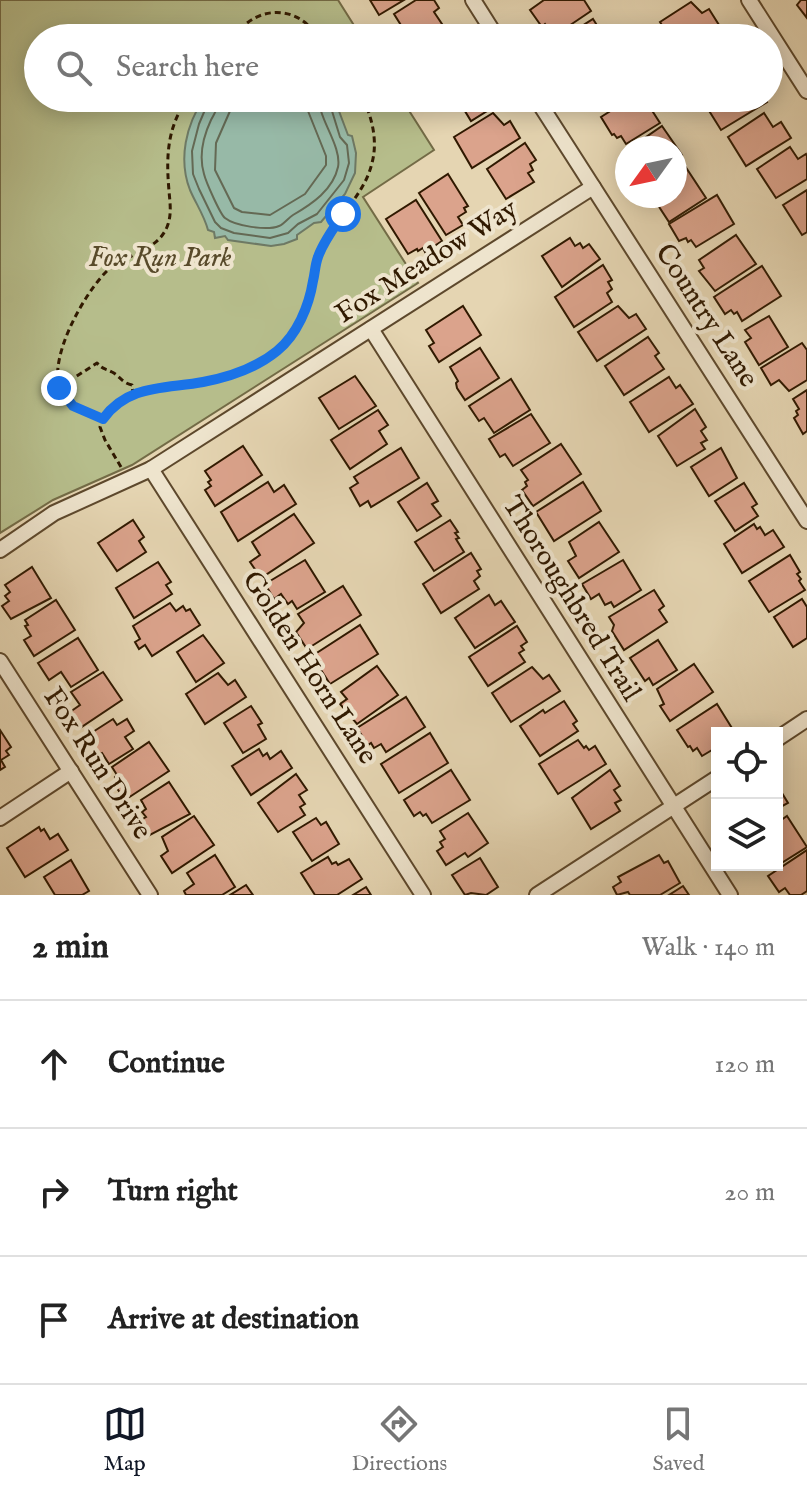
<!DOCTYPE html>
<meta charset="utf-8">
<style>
body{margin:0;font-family:"IM FELL English",serif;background:#f2f2f2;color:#222}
.controls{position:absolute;right:24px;bottom:24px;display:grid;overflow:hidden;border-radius:0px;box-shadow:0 4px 20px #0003}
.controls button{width:72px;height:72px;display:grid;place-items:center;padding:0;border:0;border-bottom:2px solid #e0e0e0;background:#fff;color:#222;font:40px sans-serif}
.compass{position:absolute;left:615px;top:136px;width:72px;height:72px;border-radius:50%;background:#fff;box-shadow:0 4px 20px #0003;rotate:237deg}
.stop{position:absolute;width:24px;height:24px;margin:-18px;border:6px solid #1a73e8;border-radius:50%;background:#fff}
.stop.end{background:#1a73e8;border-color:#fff;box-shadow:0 2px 8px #0008}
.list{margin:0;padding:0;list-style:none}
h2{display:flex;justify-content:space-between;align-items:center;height:104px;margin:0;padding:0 32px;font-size:34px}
h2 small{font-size:26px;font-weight:400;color:#767676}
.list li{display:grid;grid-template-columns:52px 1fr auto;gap:24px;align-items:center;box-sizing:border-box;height:128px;padding:0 32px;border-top:2px solid #e0e0e0}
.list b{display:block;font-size:30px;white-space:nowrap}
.list em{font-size:26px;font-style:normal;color:#767676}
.icon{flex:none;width:44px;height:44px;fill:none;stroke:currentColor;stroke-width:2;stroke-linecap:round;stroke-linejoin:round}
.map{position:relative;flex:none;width:807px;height:895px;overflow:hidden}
.search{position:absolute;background:#fff;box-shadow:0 4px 20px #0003;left:24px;right:24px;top:24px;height:88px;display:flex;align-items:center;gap:20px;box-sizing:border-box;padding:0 28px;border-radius:44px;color:#767676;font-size:30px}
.sheet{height:488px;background:#fff}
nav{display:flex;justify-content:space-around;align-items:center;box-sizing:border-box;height:112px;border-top:2px solid #e0e0e0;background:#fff;font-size:22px;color:#767676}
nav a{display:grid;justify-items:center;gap:4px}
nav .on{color:#111827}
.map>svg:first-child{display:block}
.green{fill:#b6bd8b;stroke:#736b46;stroke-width:2}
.water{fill:#97b9a7;stroke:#6e7964;stroke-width:2}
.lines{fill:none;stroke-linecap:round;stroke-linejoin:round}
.shore{stroke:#646954;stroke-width:2}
.building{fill:#dba38c;stroke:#301900;stroke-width:2}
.street-casing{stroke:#5d482c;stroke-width:18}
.path{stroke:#301900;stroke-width:3;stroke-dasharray:6 4;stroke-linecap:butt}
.street{stroke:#eee4cd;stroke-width:14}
.route{stroke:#1a73e8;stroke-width:10}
.labels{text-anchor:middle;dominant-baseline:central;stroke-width:8;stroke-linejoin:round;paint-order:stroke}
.park-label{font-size:28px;font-style:italic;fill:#584a2a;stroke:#eee4cd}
.street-label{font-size:28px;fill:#301900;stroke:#eee4cd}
</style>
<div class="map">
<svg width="807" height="895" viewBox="0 0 807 895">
<rect width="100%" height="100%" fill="#e5d5b2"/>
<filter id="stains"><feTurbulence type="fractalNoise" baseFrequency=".0025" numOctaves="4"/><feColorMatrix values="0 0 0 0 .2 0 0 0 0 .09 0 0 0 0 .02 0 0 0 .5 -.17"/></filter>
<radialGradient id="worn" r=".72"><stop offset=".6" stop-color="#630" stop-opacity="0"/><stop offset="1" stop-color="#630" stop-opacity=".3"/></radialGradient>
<!-- green -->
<path class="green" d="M0 0H338L362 38H38V98H401L434 150 363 197 418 283 132 465 53 500 0 533Z"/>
<!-- water -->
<path class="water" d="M204 98H334L348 135 352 136 356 153 355 173 345 194 321 222 314 223 297 235V239L284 244 271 246 228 240 225 236 215 238 214 232 208 230C204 215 196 204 190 190 178 159 186 125 204 98Z"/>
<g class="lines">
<!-- shore -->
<g class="shore">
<path d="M210 98 199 124 192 151 193 174 199 189 215 222 221 228 234 233 270 238 288 233 298 224 317 214 344 180 349 163 347 145 340 137 328 98"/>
<path d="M220 98C219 107 215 112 211 120 203 137 199 157 204 174 206 182 220 214 225 218 235 226 267 231 279 226 284 224 288 218 293 215 312 204 333 190 338 167 342 147 319 119 318 98"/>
<path d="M232 98 230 111 216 143 215 170 234 208 242 212 270 215 305 194 326 165V156L308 111 306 98"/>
</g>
</g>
<!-- building -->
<g class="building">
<path d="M370 0H404L379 15Z"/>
<path d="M416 0H434L439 8 434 12 444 27 426 38H409L394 14Z"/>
<path d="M544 0H584L591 11 554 36 545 24 542 27 530 10Z"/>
<path d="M801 0H807V18L797 5Z"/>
<path d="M691 2 702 13 709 9 719 25 698 38H670L660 22Z"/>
<path d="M593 19 605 38H563Z"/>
<path d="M457 98H497L500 103 471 121Z"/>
<path d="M589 98H618L602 109 596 100 592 102Z"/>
<path d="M631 98H644L660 123 626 144 621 136 617 138 614 134 612 135 601 117Z"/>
<path d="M708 98H765L767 102 721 130 703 101Z"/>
<path d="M493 113 504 125 510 121 520 138 472 168 454 137Z"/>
<path d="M764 113 773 127 781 122 791 138 746 166 728 137Z"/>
<path d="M662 126 682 155 675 160V148H639L636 144Z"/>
<path d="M525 143 536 160 530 164 533 170 528 173 534 182 506 199 487 169Z"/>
<path d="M790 147 798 159 806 154 807 156V179L776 198 757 169Z"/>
<path d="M685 166 706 198 669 222 652 196H675V173Z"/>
<path d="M448 174 468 206 464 208 466 212 458 217 463 225 446 235 419 193Z"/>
<path d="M807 190V232L802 235 783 205Z"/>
<path d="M717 195 734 224 696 247 691 240 688 242 686 238 679 241 669 224Z"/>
<path d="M416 200 442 241 425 252 423 248 418 251 417 249 408 254 386 219Z"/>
<path d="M736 235 756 264 715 291 699 271 704 268 699 260Z"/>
<path d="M570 238 575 246 580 243 583 248 589 244 600 259 562 287 542 256Z"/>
<path d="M603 265 612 280 608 282 612 289 607 293 612 302 574 327 555 297Z"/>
<path d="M762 266 781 296 742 321 737 312 734 314 731 310 725 314 714 297Z"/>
<path d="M463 306 481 335 439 362 429 346 434 343 426 330Z"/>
<path d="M618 306 629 318 636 314 646 329 597 361 578 332Z"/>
<path d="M769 316 788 347 759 365 745 342 751 338 745 330Z"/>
<path d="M648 337 659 353 655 356 664 369 624 395 605 366Z"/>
<path d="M802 343 807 350V380L789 391 779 380 771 385 761 368Z"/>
<path d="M480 348 499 378 465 400 457 388 456 383 458 381 450 367Z"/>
<path d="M355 376 376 406 339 429 319 398Z"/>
<path d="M669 377 676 388 680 385 693 404 649 432 630 402Z"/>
<path d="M511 379 530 410 494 433 484 418 479 421 469 406Z"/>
<path d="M807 390V431L803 434 794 418 798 415 796 411 799 409 793 399Z"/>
<path d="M695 409 706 427 701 431 707 440 701 443 705 449 677 466 658 436Z"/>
<path d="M378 410 388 425 379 431 387 444 350 469 331 440Z"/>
<path d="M531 414 550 443 513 466 505 454 500 457 489 439Z"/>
<path d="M561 444 581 474 533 506 522 490 527 486 525 482 528 480 521 470Z"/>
<path d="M243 446 262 475 215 506 205 490 211 486 208 482 211 480 205 471Z"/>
<path d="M401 448 419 478 371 507 368 501 360 506 350 488 358 483 354 477Z"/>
<path d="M721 448 737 478 709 496 691 467Z"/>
<path d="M268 482 274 492 284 485 296 504 238 541 221 512Z"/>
<path d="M583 482 601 511 554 541 536 512Z"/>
<path d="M427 483 438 501 432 504 441 516 417 531 398 502Z"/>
<path d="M744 483 757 504 752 507 758 516 735 531 715 501Z"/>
<path d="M294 514 314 543 261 578 250 562 260 555 252 542Z"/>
<path d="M133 520 144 537 139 541 146 552 117 571 98 543Z"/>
<path d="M450 520 458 532 455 533 459 538 456 539 464 552 434 571 415 542Z"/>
<path d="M599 522 619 552 579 578 568 561 576 556 569 542Z"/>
<path d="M754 524 757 529 760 527 765 535 773 530 784 547 742 573 724 544Z"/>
<path d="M471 553 481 569 477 571 480 576 474 581 479 589 441 613 423 584Z"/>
<path d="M790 555 800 572 797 574 801 579 799 581 805 590 769 612 749 581Z"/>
<path d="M305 560 325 592 297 609 292 601 288 604 281 594 274 599 265 584Z"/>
<path d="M623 560 641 590 614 607 611 602 605 605 599 594 591 599 582 584Z"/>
<path d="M158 562 171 582 166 585 172 594 134 618 116 588Z"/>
<path d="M32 567 51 598 11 619 2 606 9 601 5 596 10 592 5 585Z"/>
<path d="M343 586 361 615 307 649 296 632 304 623 298 614Z"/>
<path d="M654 590 664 606 659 610 667 622 624 650 612 631 614 625 609 617Z"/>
<path d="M489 595 495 605 501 601 515 622 475 648 455 618Z"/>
<path d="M802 599 807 607V638L793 647 774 617Z"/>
<path d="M56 600 75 630 34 656 24 640 31 636 25 626 28 625 25 620Z"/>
<path d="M170 603 176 611 183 606 186 611 190 609 200 625 152 656 145 645 139 649 135 642 140 639 133 626Z"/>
<path d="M360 625 378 654 330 684 312 656Z"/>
<path d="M517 626 527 642 521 646 524 650 519 653 525 662 488 686 469 657Z"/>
<path d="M203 635 224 663 196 682 177 652Z"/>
<path d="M78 638 98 670 71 687 61 672 49 680 38 663Z"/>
<path d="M658 640 677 670 653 685 649 678 645 681 630 658Z"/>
<path d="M694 664 713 692 670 721 660 706 664 704 657 689Z"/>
<path d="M377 666 398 695 357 724 340 704 347 699 341 692Z"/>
<path d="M532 667 543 679 549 675 560 691 511 722 492 693Z"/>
<path d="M103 672 122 700 80 728 70 712 80 705 71 692Z"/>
<path d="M218 673 228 685 235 680 246 697 205 724 186 694Z"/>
<path d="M406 697 425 727 386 752 381 744 374 748 371 743 368 745 357 728Z"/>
<path d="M564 701 577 721 573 724 578 731 540 756 520 726 543 710 545 713Z"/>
<path d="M717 704 735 733H717V747L702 756 697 748 693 751 690 746 688 747 677 730Z"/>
<path d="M251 706 262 723 258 725 266 739 243 753 224 723Z"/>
<path d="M113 719 117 725 127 719 134 731 125 737 133 749 109 764 102 753 96 756 85 737Z"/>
<path d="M0 730 11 747 6 751 9 755 1 760 5 767 0 770Z"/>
<path d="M430 733 448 763 399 793 381 764Z"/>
<path d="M578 740 584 748 586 746 589 750 595 746 606 764 558 794 539 764Z"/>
<path d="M149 742 169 771 125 800 114 784 118 781 115 777 117 775 112 767Z"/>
<path d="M259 749 263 756 267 753 270 759 281 751 292 768 251 795 232 766Z"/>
<path d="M451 770 470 800 432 823 426 814 423 816 420 812 414 816 404 800Z"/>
<path d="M610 770 620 786 614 790 621 800 615 803 620 811 591 829 572 798Z"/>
<path d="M296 774 307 790 299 795 305 804 300 807 305 815 278 832 258 803Z"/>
<path d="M169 782 190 814 148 836 139 821 146 817 142 812 146 809 141 800Z"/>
<path d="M777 785 788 803 777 809Z"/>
<path d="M468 813 488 843 468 857 465 853 446 865 437 851 443 847 440 842 445 839 440 831Z"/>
<path d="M194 816 214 845 172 873 161 856 168 851 162 837Z"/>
<path d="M787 816 807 847 772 869 769 865H777V823Z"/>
<path d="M316 818 321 825 326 822 339 844 312 861 293 832Z"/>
<path d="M39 827 41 831 44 829 50 839 58 834 68 850 25 877 7 848Z"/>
<path d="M807 850V891L801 895H790L785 888 779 892 768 876Z"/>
<path d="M215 855 235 887 222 895H186L184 891 194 884 187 873Z"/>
<path d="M659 855 664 863 668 861 680 883 660 895H630L628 892 617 895 613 887 621 882 618 877Z"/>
<path d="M328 857 332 864 336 862 338 865 349 859 362 879 337 895H315L301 873Z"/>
<path d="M480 858 498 887 486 895 471 893 465 895 452 875Z"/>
<path d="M71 860 89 891 82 895H55L44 877Z"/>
<path d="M246 885 253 895H230Z"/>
<path d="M683 886 689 895H669Z"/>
<path d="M366 887 371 895H353Z"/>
</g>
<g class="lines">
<!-- street casing -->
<g class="street-casing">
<g id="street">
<path d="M473 0 497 38"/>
<path d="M749 0 807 91"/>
<path d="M536 98 807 521"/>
<path d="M371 329 730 895"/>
<path d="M151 469 423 895"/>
<path d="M0 550 54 513 151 469 593 187"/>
<path d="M0 661 150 895"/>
<path d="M777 739 807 719"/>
<path d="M0 818 71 771"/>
<path d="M537 895 717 778"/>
</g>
</g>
<!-- path -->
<g class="path">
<path d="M234 38C254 5 298 3 318 38"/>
<path d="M60 387 97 363C103 370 105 368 112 372 120 376 122 383 132 385L133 394"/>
<path d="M103 419C87 414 71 409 62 394 44 363 85 291 109 269 127 254 157 251 167 227 172 215 170 203 169 191 166 156 167 127 188 98"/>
<path d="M121 467 105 440 100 427C116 374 209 390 252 368 286 350 306 319 313 282 316 267 318 255 325 241 340 214 365 193 372 163 378 141 372 118 363 98"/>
</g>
<!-- street -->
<use href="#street" class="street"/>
</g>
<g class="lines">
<!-- route -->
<path class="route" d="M59 388 73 406 103 419C128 384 166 389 203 382 230 377 255 369 277 351 297 335 309 306 313 281 315 273 315 265 318 257 323 242 334 228 343 214"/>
</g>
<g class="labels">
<!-- park labels -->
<g class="park-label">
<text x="160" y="258">Fox Run Park</text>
</g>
<!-- street labels -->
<g class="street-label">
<text transform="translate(427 262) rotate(-32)">Fox Meadow Way</text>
<text transform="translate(706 316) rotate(57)">Country Lane</text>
<text transform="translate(571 599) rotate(58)">Thoroughbred Trail</text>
<text transform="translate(309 668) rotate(57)">Golden Horn Lane</text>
<text transform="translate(97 764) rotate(57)">Fox Run Drive</text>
</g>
</g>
<rect width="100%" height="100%" filter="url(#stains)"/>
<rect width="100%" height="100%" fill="url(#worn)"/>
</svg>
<div class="controls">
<button><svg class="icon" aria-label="locate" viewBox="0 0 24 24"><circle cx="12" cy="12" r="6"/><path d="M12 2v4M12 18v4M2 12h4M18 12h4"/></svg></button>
<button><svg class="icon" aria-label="layers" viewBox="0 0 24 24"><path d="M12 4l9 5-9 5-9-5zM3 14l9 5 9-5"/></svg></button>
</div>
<svg class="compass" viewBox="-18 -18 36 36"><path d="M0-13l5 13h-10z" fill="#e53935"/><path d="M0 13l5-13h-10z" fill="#767676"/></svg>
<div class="stop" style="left:343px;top:214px"></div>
<div class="stop end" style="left:59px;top:388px"></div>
<div class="search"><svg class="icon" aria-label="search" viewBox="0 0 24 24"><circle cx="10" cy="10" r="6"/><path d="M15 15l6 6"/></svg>Search here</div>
</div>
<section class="sheet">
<h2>2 min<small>Walk · 140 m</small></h2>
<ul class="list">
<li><svg class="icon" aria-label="ahead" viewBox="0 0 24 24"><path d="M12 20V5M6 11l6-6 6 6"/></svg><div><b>Continue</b></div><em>120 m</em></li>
<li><svg class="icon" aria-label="right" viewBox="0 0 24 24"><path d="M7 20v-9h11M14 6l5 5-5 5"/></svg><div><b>Turn right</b></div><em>20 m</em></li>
<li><svg class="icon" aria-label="arrive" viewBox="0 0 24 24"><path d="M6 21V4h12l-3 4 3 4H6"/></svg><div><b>Arrive at destination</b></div></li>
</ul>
</section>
<nav>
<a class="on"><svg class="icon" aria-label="map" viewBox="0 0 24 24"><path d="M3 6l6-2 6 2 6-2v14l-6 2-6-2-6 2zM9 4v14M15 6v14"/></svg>Map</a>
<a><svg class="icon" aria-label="directions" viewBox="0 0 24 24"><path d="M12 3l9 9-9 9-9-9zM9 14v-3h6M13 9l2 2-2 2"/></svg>Directions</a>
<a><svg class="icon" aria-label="saved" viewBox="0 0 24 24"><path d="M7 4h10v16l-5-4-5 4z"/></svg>Saved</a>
</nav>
